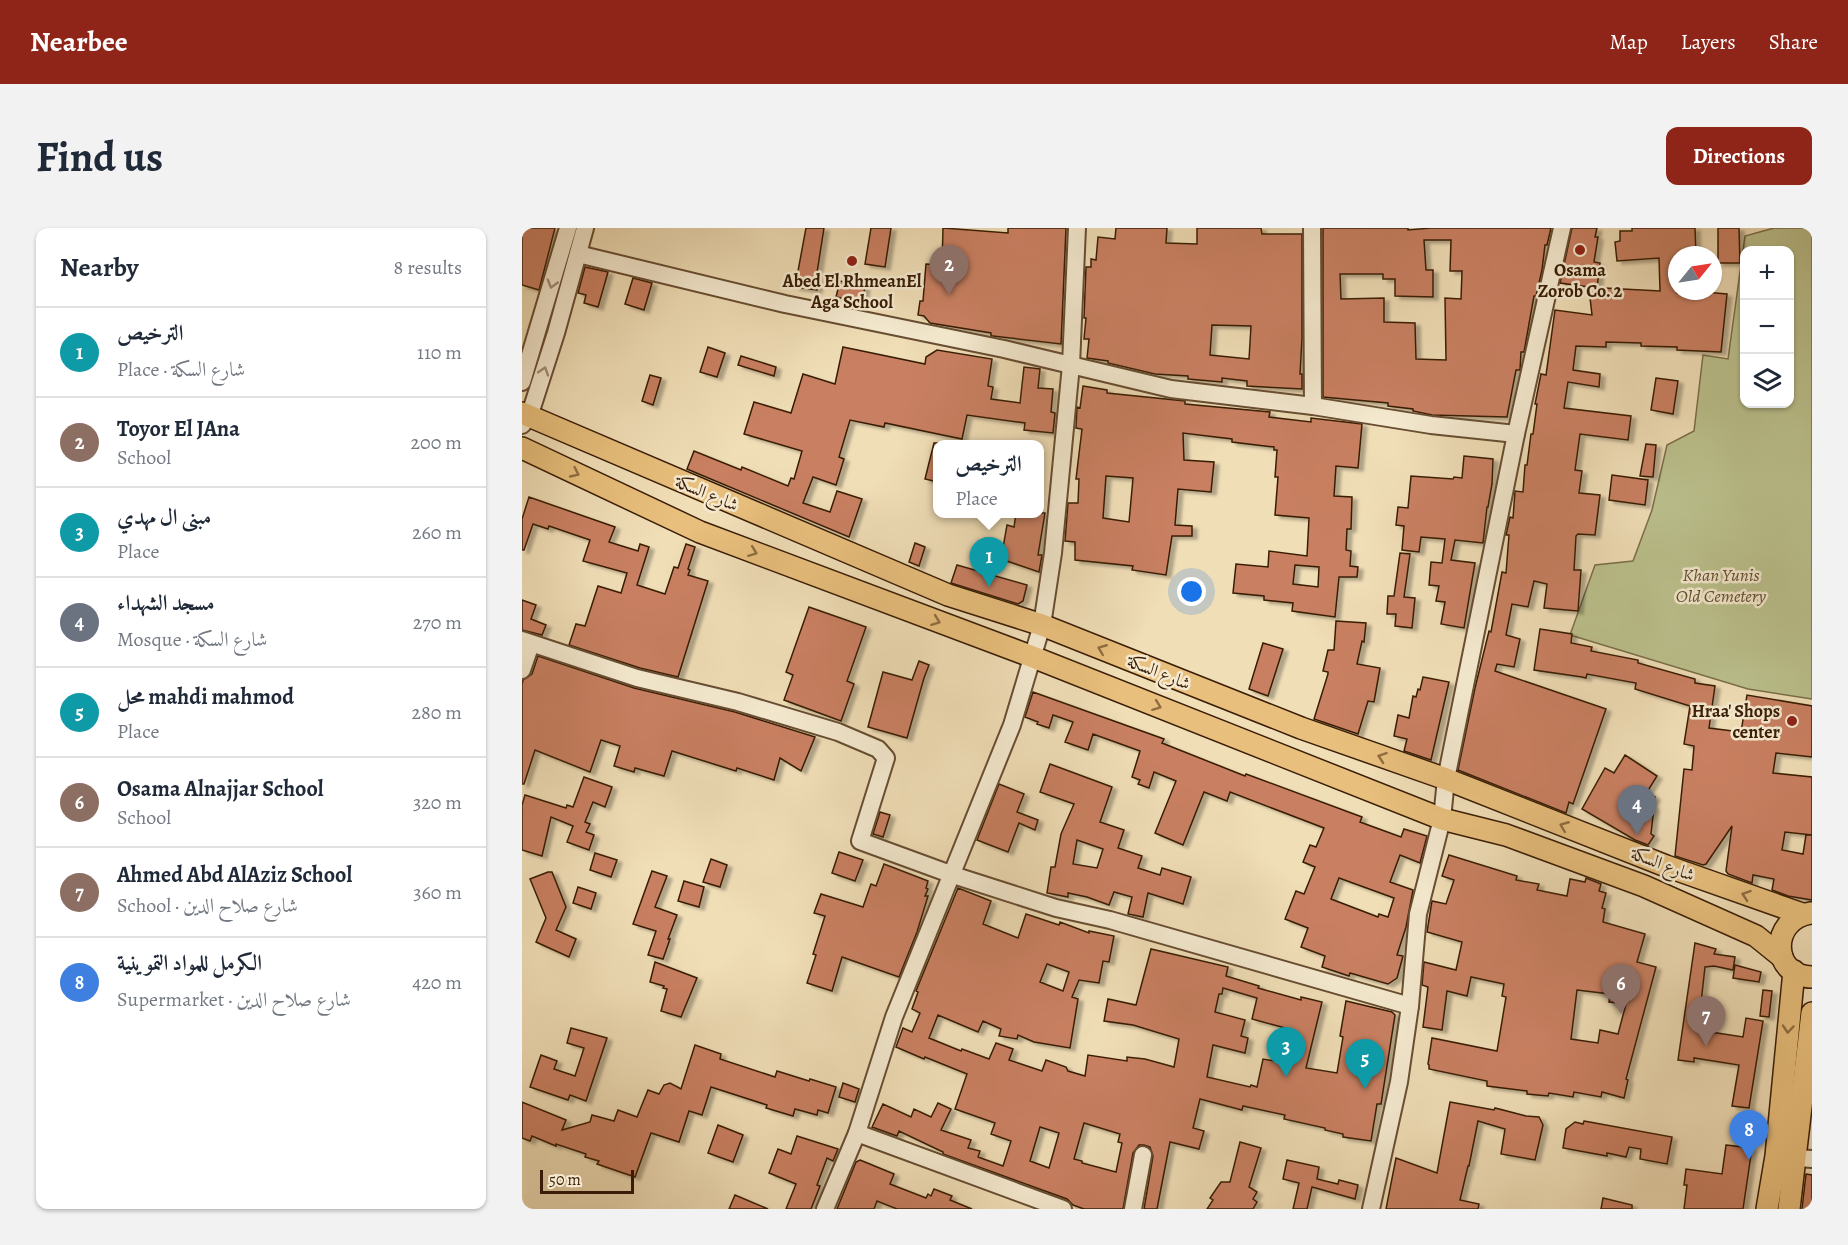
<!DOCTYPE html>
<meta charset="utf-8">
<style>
body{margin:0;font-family:Alegreya,Amiri,serif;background:#f2f2f3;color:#1f2937}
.controls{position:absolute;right:18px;top:18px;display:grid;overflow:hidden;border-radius:12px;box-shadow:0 2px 4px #0004}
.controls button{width:54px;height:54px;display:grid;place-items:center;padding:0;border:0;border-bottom:2px solid #e0e1e3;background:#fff;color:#1f2937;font:30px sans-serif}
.compass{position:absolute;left:1146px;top:18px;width:54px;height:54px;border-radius:50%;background:#fff;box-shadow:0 2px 4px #0004;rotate:60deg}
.scale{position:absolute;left:18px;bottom:15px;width:94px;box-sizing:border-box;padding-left:6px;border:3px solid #391d06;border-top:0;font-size:16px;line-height:21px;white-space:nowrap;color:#391d06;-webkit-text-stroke:4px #f5ead0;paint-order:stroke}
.you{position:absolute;left:670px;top:364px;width:21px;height:21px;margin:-15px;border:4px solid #fff;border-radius:50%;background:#1a73e8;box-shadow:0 0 0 9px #1a73e833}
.badge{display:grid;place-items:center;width:39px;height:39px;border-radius:50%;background:#8f2418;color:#fff;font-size:20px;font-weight:700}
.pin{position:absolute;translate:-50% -50px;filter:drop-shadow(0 2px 3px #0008)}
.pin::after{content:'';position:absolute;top:32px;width:21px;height:18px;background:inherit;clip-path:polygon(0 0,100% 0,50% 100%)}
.popup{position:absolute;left:411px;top:212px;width:111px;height:78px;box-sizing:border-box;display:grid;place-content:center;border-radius:12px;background:#fff;filter:drop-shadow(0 2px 4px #0005);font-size:20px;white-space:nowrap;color:#747a83}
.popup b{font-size:22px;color:#1f2937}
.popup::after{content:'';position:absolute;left:50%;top:100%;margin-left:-12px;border:12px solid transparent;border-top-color:#fff}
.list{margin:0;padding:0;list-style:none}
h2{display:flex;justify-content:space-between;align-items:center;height:78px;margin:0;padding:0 24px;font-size:26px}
h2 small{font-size:20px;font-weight:400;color:#747a83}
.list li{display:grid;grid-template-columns:39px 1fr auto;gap:18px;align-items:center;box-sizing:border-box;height:90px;padding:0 24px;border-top:2px solid #e0e1e3}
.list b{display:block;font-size:22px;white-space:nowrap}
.list p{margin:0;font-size:20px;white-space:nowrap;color:#747a83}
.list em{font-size:20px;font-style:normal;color:#747a83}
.icon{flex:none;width:33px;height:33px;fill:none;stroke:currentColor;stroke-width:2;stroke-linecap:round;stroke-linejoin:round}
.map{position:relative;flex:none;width:1290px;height:981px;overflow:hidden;border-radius:12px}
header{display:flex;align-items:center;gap:36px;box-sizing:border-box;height:84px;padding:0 30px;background:#8f2418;color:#fff}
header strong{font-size:28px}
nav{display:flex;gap:33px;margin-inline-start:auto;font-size:21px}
.intro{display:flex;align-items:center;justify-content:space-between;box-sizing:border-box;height:144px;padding:0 36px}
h1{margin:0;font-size:42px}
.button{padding:15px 27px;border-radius:12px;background:#8f2418;color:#fff;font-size:21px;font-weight:700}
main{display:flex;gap:36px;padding:0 36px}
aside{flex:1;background:#fff;border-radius:12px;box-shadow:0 2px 4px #0004}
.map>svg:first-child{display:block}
.green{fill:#bbc18d;stroke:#7a6f4a;stroke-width:1.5;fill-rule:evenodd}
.building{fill:#c98062;stroke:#391d06;stroke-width:1.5;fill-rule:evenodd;filter:url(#shadow)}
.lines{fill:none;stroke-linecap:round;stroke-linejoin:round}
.minor-casing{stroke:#674d32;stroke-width:20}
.major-casing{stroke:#391d06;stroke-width:24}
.minor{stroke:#f5ead0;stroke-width:16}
.major{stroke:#e8bf7c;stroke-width:21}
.oneway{stroke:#a08e75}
.oneway2{stroke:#906e41}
.poi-dot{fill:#8f2418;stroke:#f5ead0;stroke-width:2}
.labels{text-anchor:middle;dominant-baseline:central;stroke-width:5;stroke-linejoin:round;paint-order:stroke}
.poi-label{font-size:18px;font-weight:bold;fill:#391d06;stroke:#f5ead0}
.street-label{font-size:18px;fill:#391d06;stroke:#f5ead0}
.park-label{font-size:18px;font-style:italic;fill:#604e2e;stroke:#f5ead0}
</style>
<header>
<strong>Nearbee</strong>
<nav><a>Map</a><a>Layers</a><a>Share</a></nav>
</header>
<div class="intro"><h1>Find us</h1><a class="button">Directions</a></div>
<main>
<aside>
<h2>Nearby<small>8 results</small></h2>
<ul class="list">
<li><span class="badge" style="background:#0f9aa8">1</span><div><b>الترخيص</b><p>Place · شارع السكة</p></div><em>110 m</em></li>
<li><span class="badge" style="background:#8d6e63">2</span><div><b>Toyor El JAna</b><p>School</p></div><em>200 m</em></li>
<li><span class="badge" style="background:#0f9aa8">3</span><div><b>مبنى ال مهدي</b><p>Place</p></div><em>260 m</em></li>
<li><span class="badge" style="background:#6b7280">4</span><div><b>مسجد الشهداء</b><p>Mosque · شارع السكة</p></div><em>270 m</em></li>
<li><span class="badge" style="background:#0f9aa8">5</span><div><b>محل mahdi mahmod</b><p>Place</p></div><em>280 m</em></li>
<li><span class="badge" style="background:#8d6e63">6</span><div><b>Osama Alnajjar School</b><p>School</p></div><em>320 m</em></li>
<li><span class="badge" style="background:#8d6e63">7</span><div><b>Ahmed Abd AlAziz School</b><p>School · شارع صلاح الدين</p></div><em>360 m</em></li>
<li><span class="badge" style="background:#3f7fe0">8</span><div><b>الكرمل للمواد التموينية</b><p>Supermarket · شارع صلاح الدين</p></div><em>420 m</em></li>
</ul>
</aside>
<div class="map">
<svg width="1290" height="981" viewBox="0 0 1290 981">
<defs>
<filter id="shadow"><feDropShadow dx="5" dy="3" stdDeviation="1.5" flood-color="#0004"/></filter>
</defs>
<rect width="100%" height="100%" fill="#f0deb7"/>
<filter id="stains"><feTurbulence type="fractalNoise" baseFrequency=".00333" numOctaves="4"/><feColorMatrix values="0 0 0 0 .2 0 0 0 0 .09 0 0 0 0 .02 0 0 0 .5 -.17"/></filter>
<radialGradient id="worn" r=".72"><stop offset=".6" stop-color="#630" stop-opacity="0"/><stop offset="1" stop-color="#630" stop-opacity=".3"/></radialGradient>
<!-- green -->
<path class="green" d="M1252 0H1290V471L1226 461 1048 407 1073 337 1111 333 1130 282 1145 217 1172 203 1181 127 1206 131 1223 8ZM1222 22H1268V176H1222Z"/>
<!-- building -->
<g class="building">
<path d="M2 0H33L17 62 0 57V8Z"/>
<path d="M284 0H302L294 51H297L295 62 273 59Z"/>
<path d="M349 0H369L363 39 343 36Z"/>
<path d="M421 0 486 5V0H544L539 116 471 108H469V105L408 95 402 88 396 87 398 73H401L404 36 420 37Z"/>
<path d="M594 0H645L644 15 675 16V0H739L740 6H780V110L778 146H780V161L725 158V153L700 150V154L666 151V148L633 146 586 135V133L565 130 567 111H562L564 90H562L564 39H569V31L574 32 576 9 593 11ZM690 97 729 98 727 131 688 127Z"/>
<path d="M801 0H886V2L909 0H1029L1025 17H1023L1020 42 1014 68H1012L1002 124H999L998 142H994L985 189 910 187 891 183V181L866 178V175L801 169ZM902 12H929L928 43H940L939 71 923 70 924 132 894 131 893 95 862 94V70L819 71 818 46H861V51H873V68L911 69V42H904Z"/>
<path d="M1050 0H1075L1073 9H1076L1072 34 1078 35 1075 60 1038 55Z"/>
<path d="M1110 0H1173L1174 27H1155V65L1181 66 1182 64 1205 66 1199 124 1155 122V119L1119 118V115L1084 114V119L1054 118 1051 142 1078 146 1077 159 1046 154 1042 180 1109 188 1106 212 1058 206 1053 242 1060 243 1057 265 1078 267 1073 307 1056 306 1054 308 1052 342H1059L1056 383 1022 380 1025 356 1012 353 1006 379 990 376 984 407 998 411 992 439 975 436 973 443 1084 481 1051 576 1047 574 1044 585 936 542 953 460 967 403 969 404 980 344 984 345 987 307H984L988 289 991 290 993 263 1001 264 1003 237H1005L1009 206H1011L1015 176H1013L1019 146 1024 147 1033 82 1070 87 1067 61 1082 60 1138 63 1137 30 1095 33 1093 14 1098 13V3H1110Z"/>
<path d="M1196 0H1217L1218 35H1196Z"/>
<path d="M63 39 86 44 76 79 62 75 64 67 56 65Z"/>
<path d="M111 50 130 55 122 82 103 76Z"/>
<path d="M318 53 343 59 340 74 314 69Z"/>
<path d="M186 119 203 125 195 149 178 144Z"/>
<path d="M321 119 403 136 404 129 415 122 470 131 466 158 471 159 469 171 498 175 502 139 518 141 516 160 531 161 529 184 533 185 531 205 502 202 503 195 445 187 440 211 363 195 362 199 328 192 317 229 322 231 314 257 291 249 281 275 308 284 315 263 340 271 327 309 165 241 172 223 219 242 220 239 266 258 269 250 272 251 280 223 222 206 232 174 269 185 281 146 313 156Z"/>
<path d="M219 128 254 139 252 148 216 137Z"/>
<path d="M128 147 139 150 131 177 120 173Z"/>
<path d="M1134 150 1156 153 1151 186 1129 182Z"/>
<path d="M561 158 585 162V165L663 173V176L748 184 747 189 789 194V190L840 196 836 240 814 238 812 268 830 269 829 301H825L824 322 829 323 828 338 836 339 835 349H817L813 389 770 383 771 375 742 372V368L711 365 714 336 746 339 747 323 785 328 787 290 753 287 756 249H753L755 222H752V219L710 214V211L661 205 662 232 692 234 689 264 656 261 653 297 670 298V308H650L644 347 610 342 611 338 553 332V314L543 313 546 275H556L557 251H554L560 201 554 200 555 179 558 180ZM584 248 611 250 607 294 581 290ZM773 337 797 339 796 359 771 356Z"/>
<path d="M412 215H416V254L403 251Z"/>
<path d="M1124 216 1134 217 1131 249 1118 248Z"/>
<path d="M942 228 971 231 970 256 966 279H965L961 315 933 312 929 332 953 335 942 400 919 396 923 374 914 373 917 358 907 357 909 334 920 335 923 311 899 309 897 324 880 322 882 298 874 297 876 279 886 280 889 248 931 251 932 249 940 250Z"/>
<path d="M1090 247 1126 252 1123 277 1087 272Z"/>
<path d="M7 269 93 299 87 314 116 323 118 316 127 319 115 357 143 366 152 339 156 340 164 316 173 319 166 341 168 342 166 347 186 353 156 449 118 440 47 417 54 396 63 398 76 358 99 365 105 345 61 333 68 312 27 298 26 301 11 296 2 322H0V291Z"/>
<path d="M494 285H523L516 327H520L517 344 479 331 485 297 492 299Z"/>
<path d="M393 315 403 319 397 338 387 334Z"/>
<path d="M878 325 888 326 882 369 893 370 890 400 873 398 874 386H865L866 368H872Z"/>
<path d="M435 337 505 357 501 373 496 376 429 355Z"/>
<path d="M0 372 14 377 9 391 24 397 20 407 0 402Z"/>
<path d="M287 379 344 399 325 453 332 456 319 493 262 472 271 447 264 444Z"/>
<path d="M814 393 844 395 842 414 840 413 835 436 858 440 852 474 846 473 836 506 792 491 806 446V444L801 443 806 422H812Z"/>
<path d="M1018 401 1050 406 1049 415 1070 419 1069 423 1116 432V435L1173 451V455L1193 458 1187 500 1219 504 1225 467 1290 478V529L1254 525 1251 545 1290 549V607L1263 604 1260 622 1281 626 1284 607H1290V672L1266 668 1250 662 1252 651 1231 647 1230 655 1206 646 1204 643 1210 598 1184 636 1181 637 1153 628 1162 541 1170 542 1172 518 1162 516 1168 478 1113 461 1114 455 1065 446 1064 450 1060 449 1012 442Z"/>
<path d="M741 415 761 421 746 468 727 461Z"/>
<path d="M16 428 112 460 213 484 293 509 279 543 258 530 252 552 215 540 214 543 150 523 142 548 113 540 112 544 92 538 98 518 79 512 68 544 13 522 2 556H0V456L1 452 10 446Z"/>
<path d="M397 433 407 437 402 450 385 510 346 499 361 444 390 452Z"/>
<path d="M901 449 927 454 909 532 882 523 885 511 872 508 876 487 887 490 891 468 894 469 896 461 898 462Z"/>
<path d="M511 464 642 511 640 515 723 548 724 546 840 589 838 594 879 609 882 601 905 608 898 635 878 627 868 654 891 662 884 699 875 727 881 728 875 750 866 756 828 745 827 748 800 739 803 728 779 719 786 700 763 691 774 663 782 666 793 639 781 634 788 617 794 619 802 600 708 564 705 573 682 564 661 617 633 605 654 553 632 544 627 560 616 556 618 552 610 549 618 523 571 506 566 522 543 514 551 494 531 487 527 500 515 496 516 494 503 489ZM817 650 872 670 866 689 857 686 856 689 809 671Z"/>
<path d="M1103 527 1135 548 1125 564 1133 569 1129 577 1132 579 1129 606 1132 608 1126 617 1113 612 1060 581 1083 540 1092 545Z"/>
<path d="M528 536 590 559 578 594 602 602 596 620 620 628 616 640 638 647 640 640 669 649 661 676 626 665 621 689 606 686 610 669 592 664 587 677 565 669 546 665V669L525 665 529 639H533L539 606 552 576 518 564ZM555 612 581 621 575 640 551 636Z"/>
<path d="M62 549 90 559 83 579 71 574 63 594 68 596 64 604 72 607 67 622 45 614 51 598 29 589 20 628 0 622V577L3 567 44 580 45 577 51 579Z"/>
<path d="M477 556 502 566 495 584 516 592 513 602 497 595 486 624 455 612Z"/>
<path d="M358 584 368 587 361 609 351 606Z"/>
<path d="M317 624 341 632 333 653 310 645Z"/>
<path d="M73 625 95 632 89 649 68 642Z"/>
<path d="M927 627 995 648 994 652 1017 656 1015 662 1045 668 1048 651 1063 654 1064 650 1079 656 1077 663 1084 665 1080 680 1083 681 1081 694 1123 706 1115 734 1134 739 1104 851 1106 852 1102 870 1080 864 1079 869 1052 864 1051 869 1027 865 1026 868 1005 866V863L965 858V853L907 841V837L906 836 910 810 975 823 984 769 980 768 982 756 949 749 945 768 925 763 920 802 901 799 906 759 900 757 902 734 934 742 940 714 905 704 910 673 924 676 932 652 920 648ZM1055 762 1088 766 1087 774 1104 776 1096 806 1078 802 1076 815 1049 811Z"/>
<path d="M189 631 205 637 198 659 181 654Z"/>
<path d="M362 636 406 653 404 660 406 661 403 668H406L395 704 377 749 320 729 310 763 285 755 294 727 291 726 303 688 292 685 299 666 341 679 349 656 354 658Z"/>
<path d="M130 643 145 648 133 679 155 687 146 711H148L141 731 126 727 134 703 111 696Z"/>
<path d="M26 644H30L44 679 34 702 54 711 47 729 14 714 24 690 8 651Z"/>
<path d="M162 653 182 659 177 679 156 673Z"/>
<path d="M56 659 74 665 69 681 51 675Z"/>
<path d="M436 660 469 673 461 696 496 710 504 686 537 697 538 694 567 705V703L592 708 587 734 581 733 577 755 557 752 550 769 556 771 548 820 512 814 496 807 495 811 477 808 479 801 461 793 456 804 416 787 407 810 439 823 440 821 467 831 474 815 491 821 487 832 520 843 524 832 544 839 546 843 563 848 566 827 605 833V829L623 831 652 839 657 811 611 797 582 793 586 771 614 777 629 721 706 739 704 748 737 758 736 760 779 772V769L800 774 784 840 815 845 821 809 818 808 824 773 870 784 873 787 859 876H855L849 913 821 909V906L803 902V900L762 891 763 887 721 878 720 882 678 871 671 900 682 903 677 921 648 914 635 981H622L631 928 628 919 622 917H617L611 925 601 981H562L551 977 545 971 421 926V924L377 903 375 908 350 899 361 876 389 889 392 881 409 889 416 875 429 881 419 902 449 912 446 920 458 923 456 929 481 938 489 913 469 906 473 895 433 881 445 846 403 829 402 831 374 819 381 800 390 804 398 785 390 781 396 764 394 763ZM525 736 547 744 541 763 518 754ZM701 760 735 770 730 791 767 801 759 834 741 831 735 859 729 857 728 859 685 849 691 817 723 825 726 810 719 808 723 792 693 784 697 766H700ZM562 895 598 906 596 914 600 915 594 944 560 935V933L552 931ZM518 899 537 905 527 940 508 933Z"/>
<path d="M1173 715 1194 721 1192 726 1213 729 1211 742 1192 738 1183 739 1176 802 1221 809 1224 790 1241 793 1227 880 1210 878 1217 837 1172 830V834L1156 832Z"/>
<path d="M133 734 175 750 159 789 139 783 145 761 141 760 142 758 128 754Z"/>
<path d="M1213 737 1239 744 1237 754 1211 750Z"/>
<path d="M1241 762 1250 763 1247 789 1238 788Z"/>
<path d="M49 800 85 810 64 873 48 867 46 872 8 859 19 827 35 833 32 841 53 848 62 820 45 815Z"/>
<path d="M173 817 199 826 198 831 253 849 255 843 287 853 288 851 314 859 306 885 296 882 295 887 273 881 271 888 244 880 245 877 189 859 180 887 167 883 157 914 129 905 113 949 75 936 77 933 63 929 64 926 34 916V918L10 908 8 913 0 910V874L44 892 40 902 68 894 70 887 92 893 96 882 115 889 126 862 137 866 142 857 148 855 159 861Z"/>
<path d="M321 855 337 861 333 874 317 869Z"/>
<path d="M928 874 972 882 973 880 1004 888 1017 889 1021 897 1013 932 979 926 983 901 956 893 947 938H946L938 972 957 976 956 981H864L874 930 915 945Z"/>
<path d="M1062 893 1150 909 1145 936 1118 931 1119 921 1107 919 1104 929 1085 925V928L1041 920 1044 901 1053 894 1061 896Z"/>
<path d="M196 897 221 907 211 934 186 925Z"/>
<path d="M275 908 316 921 311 933 305 930 295 957 298 958 289 981H264L274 956 247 945 256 921 269 926Z"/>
<path d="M718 914 739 920 727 959 735 964 731 971 735 974 731 981H685L691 972 688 970 699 954H708Z"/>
<path d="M1204 917 1230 920 1221 981H1162L1165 957H1162L1164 941 1200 946Z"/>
<path d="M338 932 372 946 368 956 404 970 406 966 409 968 412 961 430 968 428 972 450 981H375L355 973 352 981H315L334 934Z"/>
<path d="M765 932 797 939 795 951 816 956 817 952 836 957 833 971 790 959 785 981H771L777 955 761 951Z"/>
<path d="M1284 946 1290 947V981H1280Z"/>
<path d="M213 967 246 981H207Z"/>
<path d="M1081 970 1110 977V981H1079Z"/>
</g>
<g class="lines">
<!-- minor casing -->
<g class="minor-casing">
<g id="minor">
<path d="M790 0 791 178"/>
<path d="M56 26 263 76 482 121 649 161 791 178 909 197 994 206"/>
<path d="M0 154 46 0"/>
<path d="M0 197 7 189 34 105 63 0"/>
<path d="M0 412 115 450 216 474 316 504 356 521 364 530 338 613 431 647 534 680 588 692 888 778"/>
<path d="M0 442 9 416"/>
<path d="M335 905 541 981"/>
<path d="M1261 929 1290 931"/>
<path d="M303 981 335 905 372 789 490 497 520 397 531 325 549 137 555 0"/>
<path d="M611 981 621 927"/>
<path d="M849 981 877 854 888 778 896 686 920 591 924 551 994 206 1040 0"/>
</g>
</g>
<!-- major casing -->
<g class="major-casing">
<g id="major">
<path d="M0 185 426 367 520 397 779 500 924 551 1144 638 1280 686"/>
<path d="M0 220 178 304 511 429 920 591 984 607 1122 658 1234 708 1260 729"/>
<path d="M1289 685C1247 691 1249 749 1290 749"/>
<path d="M1245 981 1254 928 1272 743"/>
<path d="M1267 981 1290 785"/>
</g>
</g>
<!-- minor -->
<use href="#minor" class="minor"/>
<!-- major -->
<use href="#major" class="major"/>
</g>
<!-- one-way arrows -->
<defs><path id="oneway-chevron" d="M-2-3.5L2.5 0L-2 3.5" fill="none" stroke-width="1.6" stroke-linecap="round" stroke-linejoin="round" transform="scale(1.5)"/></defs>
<g class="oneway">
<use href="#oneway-chevron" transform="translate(30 56) rotate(106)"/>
<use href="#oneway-chevron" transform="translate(22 143) rotate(-72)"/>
</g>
<g class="oneway2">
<use href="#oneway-chevron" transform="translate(53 245) rotate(25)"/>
<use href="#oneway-chevron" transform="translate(231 324) rotate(21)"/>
<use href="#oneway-chevron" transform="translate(414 393) rotate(21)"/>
<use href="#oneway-chevron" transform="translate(580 421) rotate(-158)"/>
<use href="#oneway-chevron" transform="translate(635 478) rotate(21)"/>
<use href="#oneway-chevron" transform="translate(860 529) rotate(-161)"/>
<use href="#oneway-chevron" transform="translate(1042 598) rotate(-158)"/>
<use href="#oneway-chevron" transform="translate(1224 667) rotate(-161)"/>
<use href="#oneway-chevron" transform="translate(1266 801) rotate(95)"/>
</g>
<!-- markers -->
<g class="poi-dot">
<circle cx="1058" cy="22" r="6"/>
<circle cx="330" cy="33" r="6"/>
<circle cx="1270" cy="493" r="6"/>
</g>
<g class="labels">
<!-- poi labels -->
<g class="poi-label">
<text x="1058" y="42">Osama<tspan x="1058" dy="21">Zorob Co. 2</tspan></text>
<text x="330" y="53">Abed El RhmeanEl<tspan x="330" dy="21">Aga School</tspan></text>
<text x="1258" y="483" text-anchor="end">Hraa' Shops<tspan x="1258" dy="21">center</tspan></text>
</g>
<!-- street labels -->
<g class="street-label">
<text transform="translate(185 265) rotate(23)">شارع السكة</text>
<text transform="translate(637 444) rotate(22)">شارع السكة</text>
<text transform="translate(1141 636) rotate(21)">شارع السكة</text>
</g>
<!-- park labels -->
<g class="park-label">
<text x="1199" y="347">Khan Yunis<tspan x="1199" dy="21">Old Cemetery</tspan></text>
</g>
</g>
<rect width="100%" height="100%" filter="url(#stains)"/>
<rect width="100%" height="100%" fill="url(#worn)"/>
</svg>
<div class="controls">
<button>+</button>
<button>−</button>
<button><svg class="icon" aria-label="layers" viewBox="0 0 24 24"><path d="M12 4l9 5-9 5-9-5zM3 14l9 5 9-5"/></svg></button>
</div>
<svg class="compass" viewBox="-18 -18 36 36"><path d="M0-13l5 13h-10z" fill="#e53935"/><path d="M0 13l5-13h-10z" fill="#747a83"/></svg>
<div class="scale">50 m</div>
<div class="you"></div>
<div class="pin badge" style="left:467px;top:359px;background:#0f9aa8">1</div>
<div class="popup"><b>الترخيص</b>Place</div>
<div class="pin badge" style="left:427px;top:67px;background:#8d6e63">2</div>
<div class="pin badge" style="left:764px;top:849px;background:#0f9aa8">3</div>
<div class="pin badge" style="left:1115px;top:607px;background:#6b7280">4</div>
<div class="pin badge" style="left:843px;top:861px;background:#0f9aa8">5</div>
<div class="pin badge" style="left:1099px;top:786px;background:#8d6e63">6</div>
<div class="pin badge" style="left:1184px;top:818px;background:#8d6e63">7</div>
<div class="pin badge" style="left:1227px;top:932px;background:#3f7fe0">8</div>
</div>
</main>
